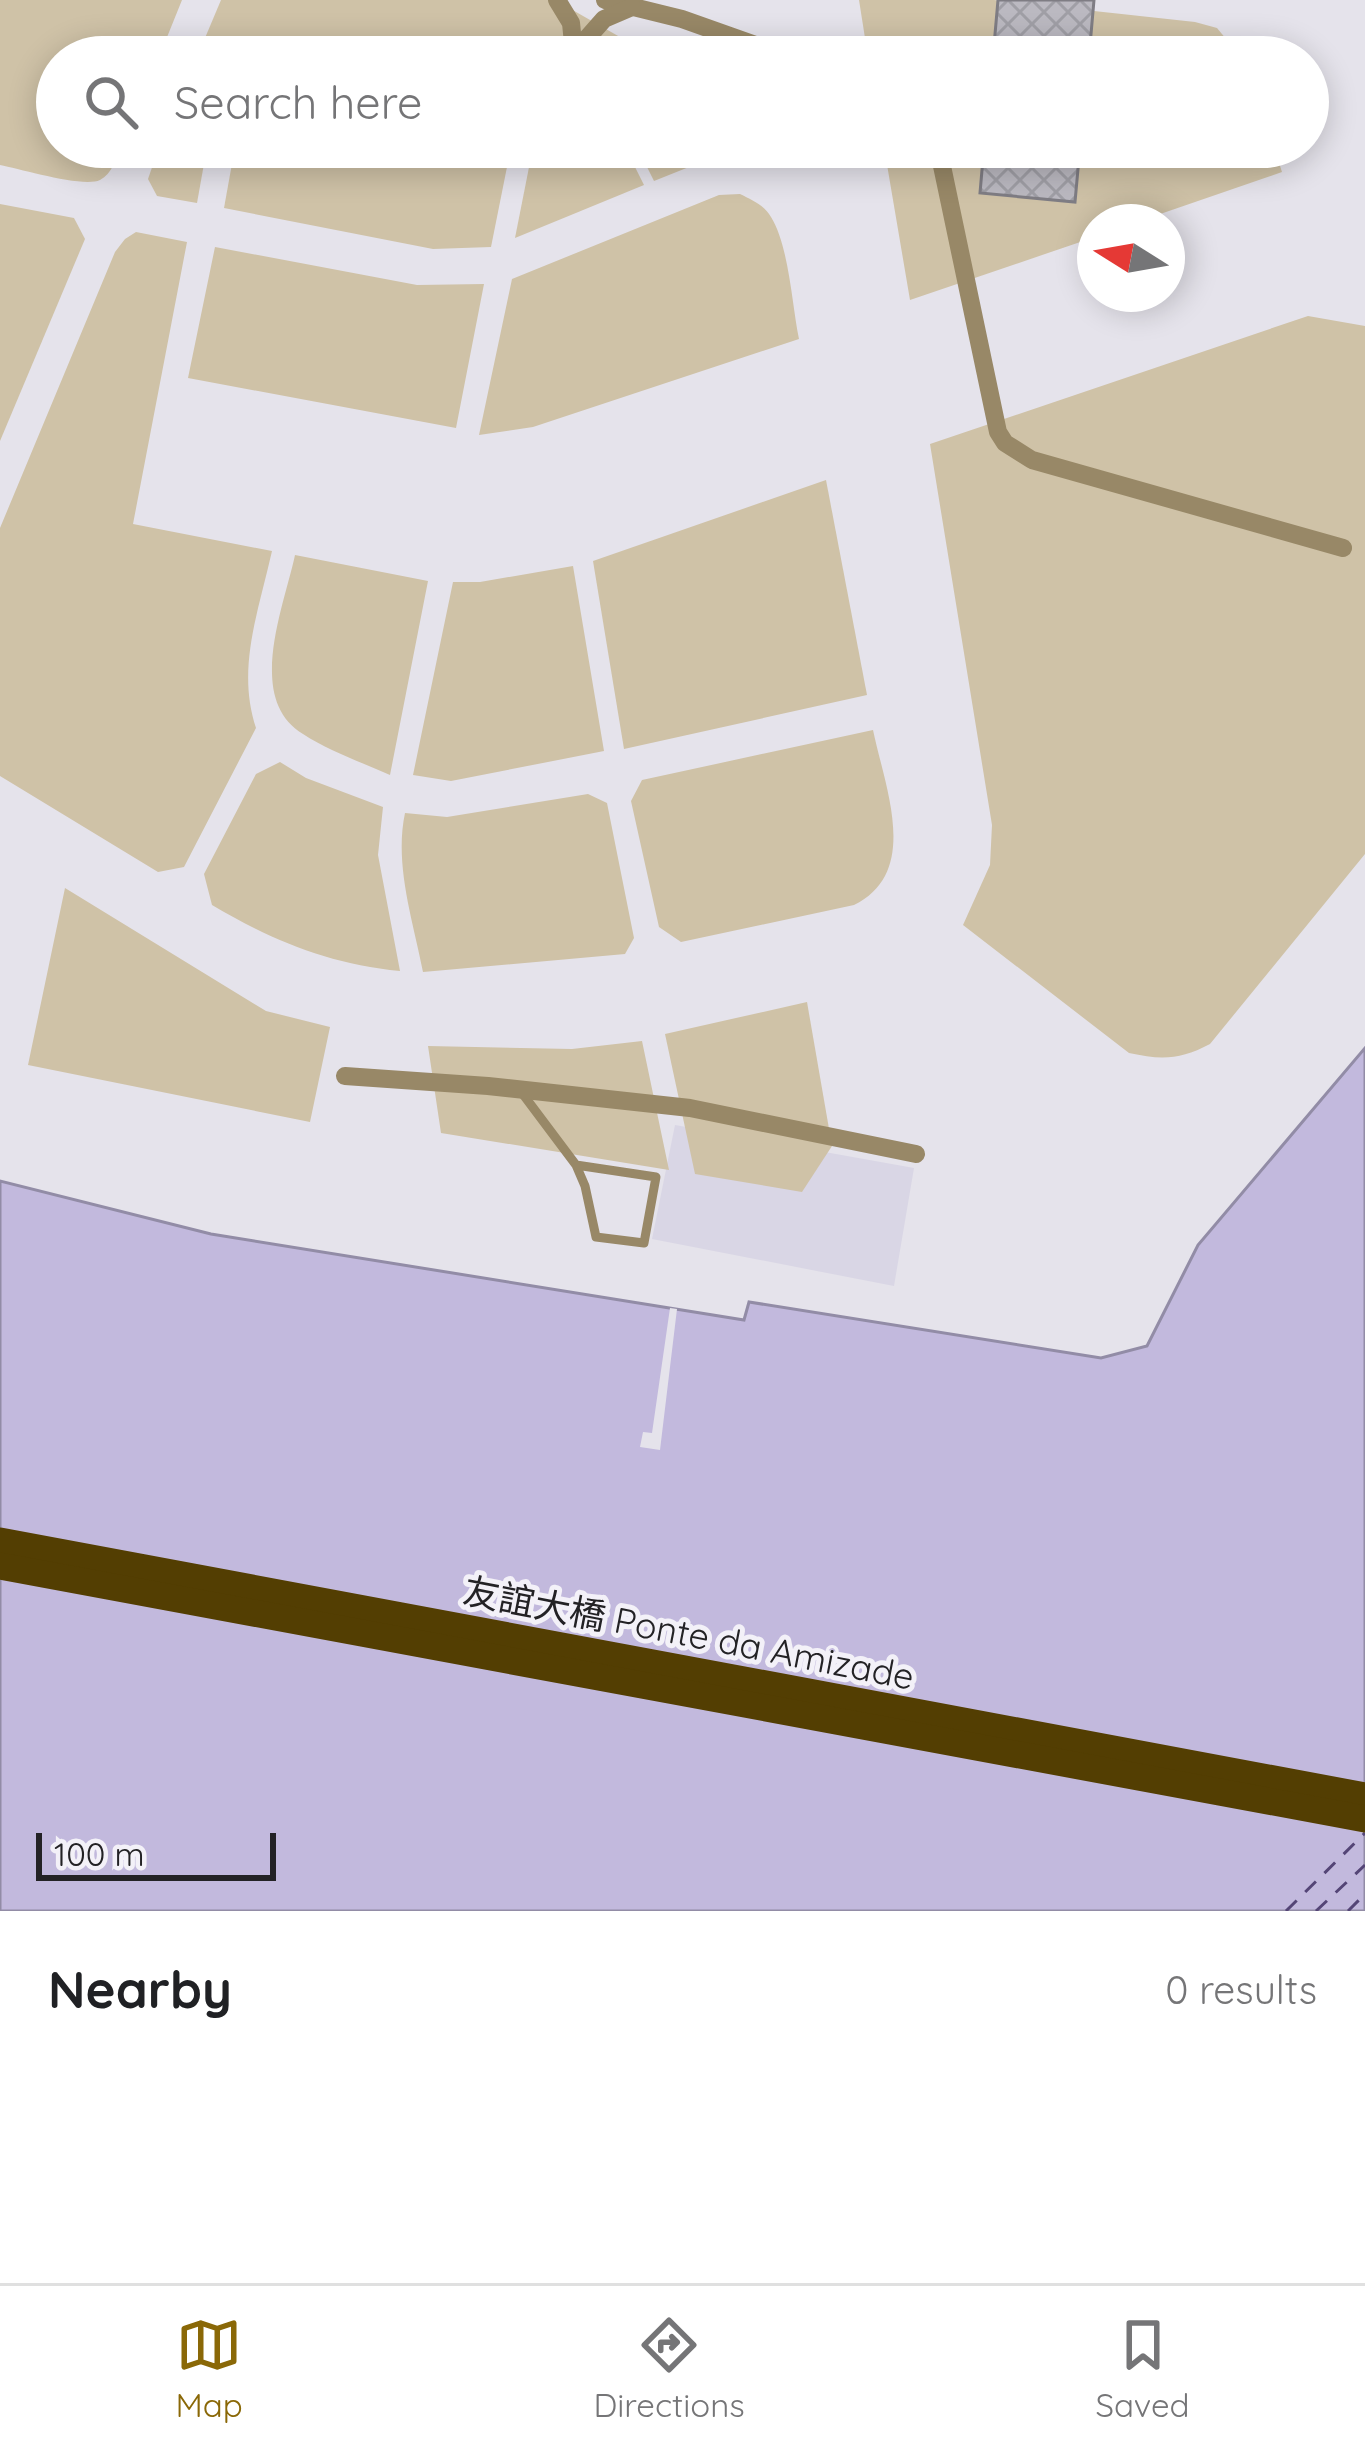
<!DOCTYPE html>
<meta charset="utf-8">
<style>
body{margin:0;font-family:Quicksand,"Noto Sans SC",sans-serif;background:#f6f6f6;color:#202124}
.compass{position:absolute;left:1077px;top:204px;width:108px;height:108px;border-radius:50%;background:#fff;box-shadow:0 6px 30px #0003;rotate:281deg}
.scale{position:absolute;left:36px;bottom:30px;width:240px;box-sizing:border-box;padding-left:12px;border:6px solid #232225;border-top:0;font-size:33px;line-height:42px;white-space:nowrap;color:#232225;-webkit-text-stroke:9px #f3f1f8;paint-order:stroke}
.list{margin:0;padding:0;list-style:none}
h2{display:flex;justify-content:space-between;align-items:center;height:156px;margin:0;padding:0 48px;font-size:51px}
h2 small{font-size:39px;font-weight:400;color:#757577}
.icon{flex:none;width:66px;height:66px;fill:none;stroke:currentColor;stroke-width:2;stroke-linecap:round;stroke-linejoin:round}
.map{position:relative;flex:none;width:1365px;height:1911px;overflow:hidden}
.search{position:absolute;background:#fff;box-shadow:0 6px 30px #0003;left:36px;right:36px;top:36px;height:132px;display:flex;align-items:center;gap:30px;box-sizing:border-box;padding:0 42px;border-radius:66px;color:#757577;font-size:45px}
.sheet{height:372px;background:#fff}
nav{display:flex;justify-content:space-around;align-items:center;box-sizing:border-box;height:168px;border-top:3px solid #e0e0e0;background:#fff;font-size:33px;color:#757577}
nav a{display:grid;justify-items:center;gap:6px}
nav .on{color:#8a6807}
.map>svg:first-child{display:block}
.built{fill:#d9d6e5}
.grass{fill:#cfc2a7}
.water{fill:#c2b9dd;stroke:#928ca6;stroke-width:3}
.pier{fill:#e5e3eb}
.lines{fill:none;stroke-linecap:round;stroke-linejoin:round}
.ferry{stroke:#544576;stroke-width:3;stroke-dasharray:15 12;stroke-linecap:butt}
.building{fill:url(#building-cross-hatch);stroke:#7f7d84;stroke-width:3}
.service{stroke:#988867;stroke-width:9}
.minor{stroke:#988867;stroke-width:18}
.primary{stroke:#533e02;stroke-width:27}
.labels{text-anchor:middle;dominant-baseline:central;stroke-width:10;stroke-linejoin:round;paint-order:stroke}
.street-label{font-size:36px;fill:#232225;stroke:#f3f1f8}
</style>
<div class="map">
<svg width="1365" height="1911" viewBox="0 0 1365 1911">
<defs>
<pattern id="building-cross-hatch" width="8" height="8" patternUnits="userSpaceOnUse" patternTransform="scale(3)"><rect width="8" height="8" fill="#bbb9c1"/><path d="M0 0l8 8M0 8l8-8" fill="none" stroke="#a09fa6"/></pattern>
</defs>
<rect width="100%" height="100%" fill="#e5e3eb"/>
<!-- built -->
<path class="built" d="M675 1125 914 1168 894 1286 652 1239Z"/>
<!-- grass -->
<g class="grass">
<path d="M0 0H182L159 57H57V147H121C116 159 112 174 100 180 83 188 21 169 0 165Z"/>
<path d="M221 0H555L655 57H197Z"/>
<path d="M859 0H994L1195 22 1217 28 1241 57H868Z"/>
<path d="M159 147H207L197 203 157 196 148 179Z"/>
<path d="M235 147H511L491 247 433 249 224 208Z"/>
<path d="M533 147H625L644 185 515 238Z"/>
<path d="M637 147H719L704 161 654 181Z"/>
<path d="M884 147H1274L1282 172 1137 222H1095V237L910 300Z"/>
<path d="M740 194C752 200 764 205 771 217 789 246 792 305 799 339L533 427 479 435 512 279 719 195Z"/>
<path d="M0 204 74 218 85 239 0 441Z"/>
<path d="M136 232 187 242 133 524 272 551C259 610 236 668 256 728L184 867 158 872 0 776V528L115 252 125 239Z"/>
<path d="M215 247 417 285 484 284 456 428 188 378Z"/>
<path d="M1308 316 1365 326V854L1210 1044C1180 1060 1161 1060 1129 1053L963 925 990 865 992 825 930 444Z"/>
<path d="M826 480 867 695 624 749 593 561Z"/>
<path d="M295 555 428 581 390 775C361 762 329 751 303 734 245 699 284 607 295 555Z"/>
<path d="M573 566 604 751 451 781 413 775 453 582H480Z"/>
<path d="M873 730C885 788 921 872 854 905L681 942 659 927 631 801 642 780Z"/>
<path d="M280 762 306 778 383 807 378 855 400 971C329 964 273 941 212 905L204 874 256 774Z"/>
<path d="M588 794 607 803 634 938 625 954 423 972C413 920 394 865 405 813L447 817Z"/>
<path d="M65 888 266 1011 330 1027 310 1122 28 1065Z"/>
<path d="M807 1002 832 1146 802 1192 695 1174 665 1034Z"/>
<path d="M642 1041 669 1170 441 1133 428 1046 572 1049Z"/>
</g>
<!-- water -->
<path class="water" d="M1365 1048V1911H0V1181L211 1234 744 1320 749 1302 1101 1358 1147 1346 1198 1245Z"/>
<!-- pier -->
<path class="pier" d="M670 1308 677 1309 660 1450 640 1447 643 1432 652 1433Z"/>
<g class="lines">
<!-- ferry -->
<g class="ferry">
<path d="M1286 1911 1365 1833"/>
<path d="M1316 1911 1365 1865"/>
<path d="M1348 1911 1365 1894"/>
</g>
</g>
<!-- building -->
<g class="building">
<path d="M998 0H1094L1089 57H993Z"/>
<path d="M984 147H1080L1075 202 980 193Z"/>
</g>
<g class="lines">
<!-- service -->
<path class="service" d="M519 1089 576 1165 585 1186 596 1237 644 1243 656 1177 576 1165"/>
<!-- minor -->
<g class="minor">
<path d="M557 0 571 23 574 53"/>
<path d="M605 0 682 19 789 57"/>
<path d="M574 53 604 19 632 7"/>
<path d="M938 147 998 432 1005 443 1032 460 1343 548"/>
<path d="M345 1076 488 1086 690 1108 916 1154"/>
</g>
<!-- primary -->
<g class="primary">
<path d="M0 1541 1365 1796"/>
<path d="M0 1566 1365 1819"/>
</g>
</g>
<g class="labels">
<!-- street labels -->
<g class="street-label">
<text transform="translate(689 1633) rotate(11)">友誼大橋 Ponte da Amizade</text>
</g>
</g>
</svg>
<svg class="compass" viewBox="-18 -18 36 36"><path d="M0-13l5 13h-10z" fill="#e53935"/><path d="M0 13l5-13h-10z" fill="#757577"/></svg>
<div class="scale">100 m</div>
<div class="search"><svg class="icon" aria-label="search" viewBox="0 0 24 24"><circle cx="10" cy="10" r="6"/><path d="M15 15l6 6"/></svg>Search here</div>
</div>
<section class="sheet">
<h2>Nearby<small>0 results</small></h2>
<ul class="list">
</ul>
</section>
<nav>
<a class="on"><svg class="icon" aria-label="map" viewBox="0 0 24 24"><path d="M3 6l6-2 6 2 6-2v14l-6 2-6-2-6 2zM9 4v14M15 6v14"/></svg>Map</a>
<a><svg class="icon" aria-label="directions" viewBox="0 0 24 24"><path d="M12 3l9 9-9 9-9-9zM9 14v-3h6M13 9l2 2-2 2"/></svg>Directions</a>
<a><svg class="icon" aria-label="saved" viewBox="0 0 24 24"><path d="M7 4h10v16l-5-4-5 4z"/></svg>Saved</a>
</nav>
